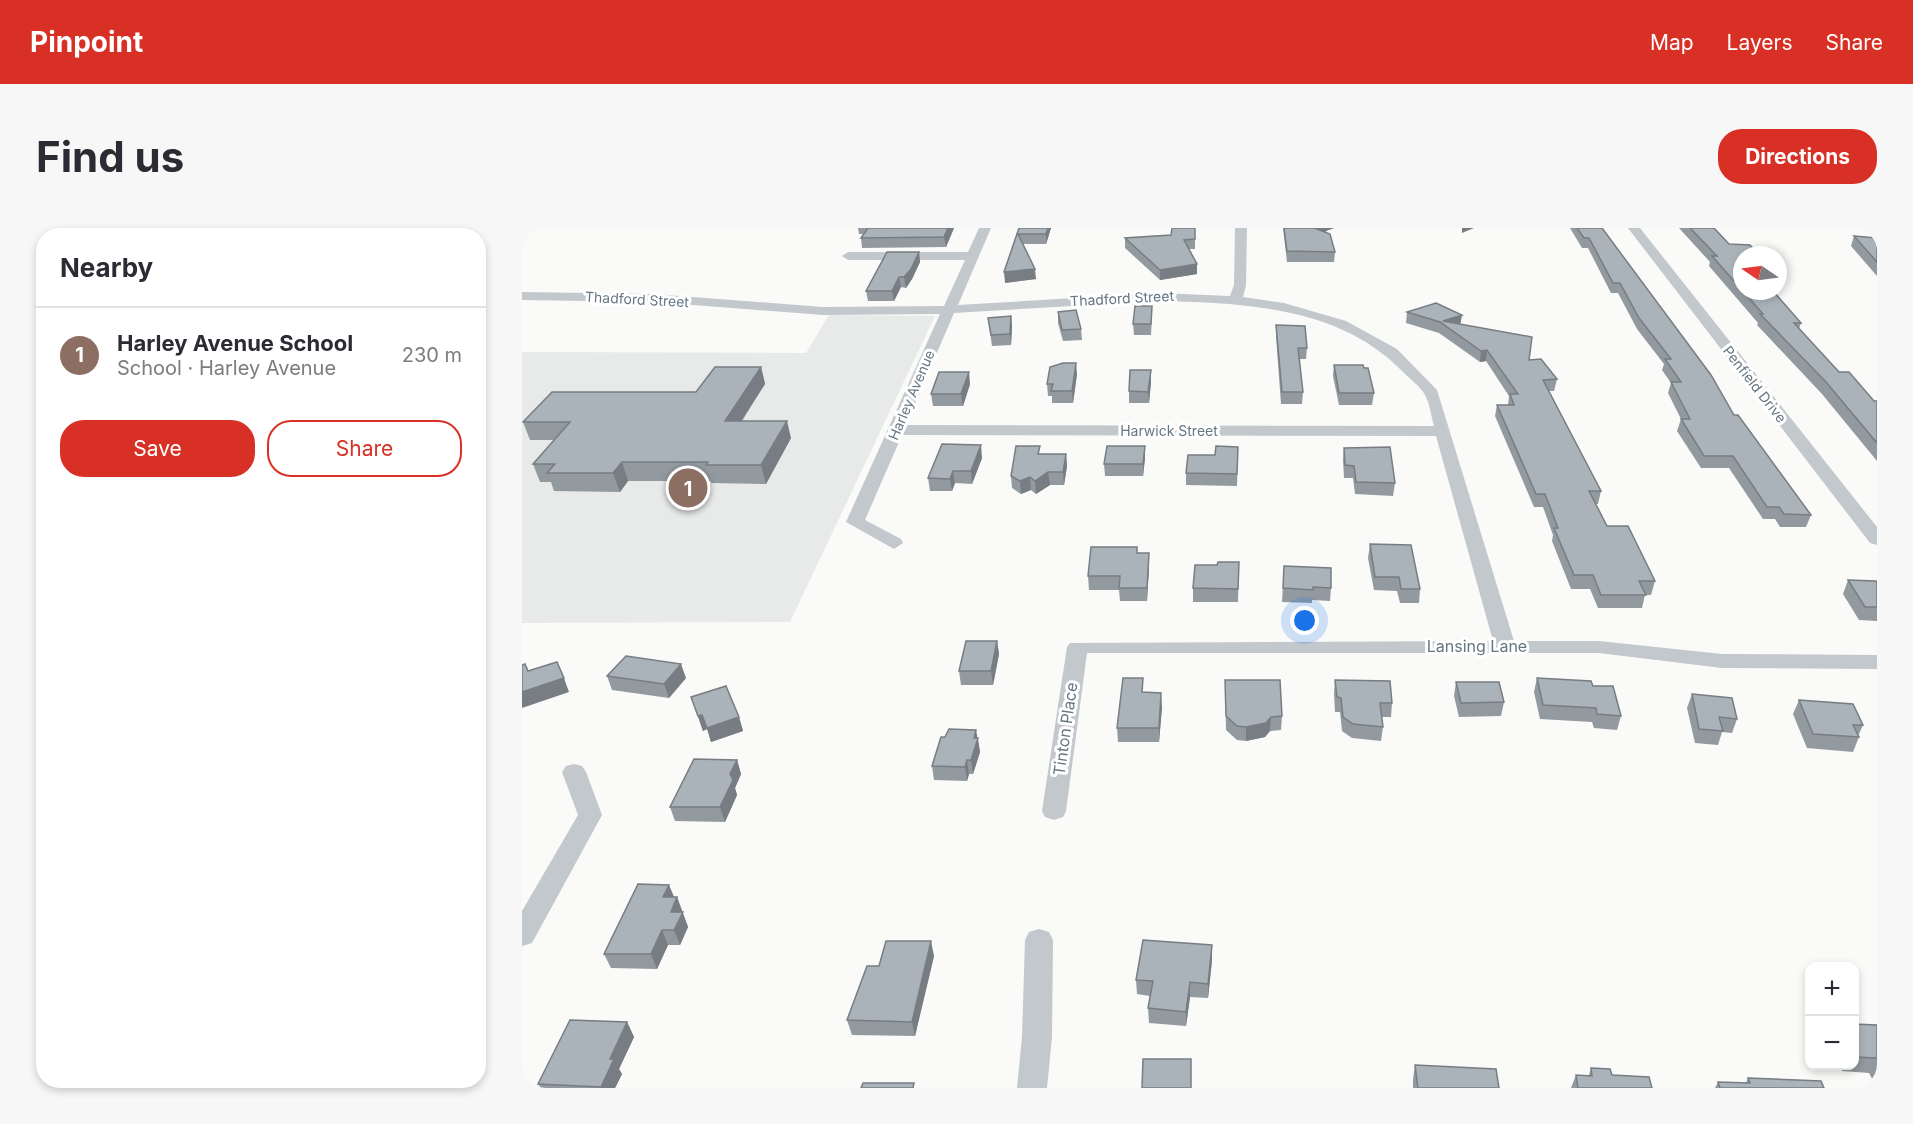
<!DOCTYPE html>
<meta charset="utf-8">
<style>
body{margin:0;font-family:Inter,sans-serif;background:#f7f7f7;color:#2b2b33}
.controls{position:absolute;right:18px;bottom:18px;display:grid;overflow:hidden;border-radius:12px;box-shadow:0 3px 9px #0003}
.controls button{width:54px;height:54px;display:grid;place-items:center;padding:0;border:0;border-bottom:2px solid #e1e1e2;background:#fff;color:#2b2b33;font:30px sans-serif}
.compass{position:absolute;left:1211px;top:18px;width:54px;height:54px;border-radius:50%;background:#fff;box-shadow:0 3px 9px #0003;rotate:283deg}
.you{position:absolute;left:783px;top:393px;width:21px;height:21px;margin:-15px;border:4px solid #fff;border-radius:50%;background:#1a73e8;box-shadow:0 0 0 9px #1a73e833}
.badge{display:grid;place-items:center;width:39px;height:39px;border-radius:50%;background:#d93025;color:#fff;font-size:20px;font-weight:700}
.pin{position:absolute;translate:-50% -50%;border:3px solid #fff;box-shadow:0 2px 6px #0006}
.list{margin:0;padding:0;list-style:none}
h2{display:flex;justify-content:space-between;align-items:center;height:78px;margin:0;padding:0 24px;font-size:26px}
h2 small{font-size:20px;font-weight:400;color:#7c7c81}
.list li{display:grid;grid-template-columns:39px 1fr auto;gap:18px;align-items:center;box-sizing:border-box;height:96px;padding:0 24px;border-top:2px solid #e1e1e2}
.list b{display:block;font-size:22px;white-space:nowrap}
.list p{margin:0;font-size:20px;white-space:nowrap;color:#7c7c81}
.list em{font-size:20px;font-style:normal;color:#7c7c81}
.actions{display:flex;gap:12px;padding:18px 24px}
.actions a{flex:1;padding:14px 0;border:2px solid #d93025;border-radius:24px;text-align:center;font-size:21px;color:#d93025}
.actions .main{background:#d93025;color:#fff}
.map{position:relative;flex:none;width:1355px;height:860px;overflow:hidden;border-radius:24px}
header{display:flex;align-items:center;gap:36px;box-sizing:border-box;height:84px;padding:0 30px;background:#d93025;color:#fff}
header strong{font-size:28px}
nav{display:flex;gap:33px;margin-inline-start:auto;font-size:21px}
.intro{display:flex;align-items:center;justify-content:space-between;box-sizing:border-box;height:144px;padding:0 36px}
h1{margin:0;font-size:42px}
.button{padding:15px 27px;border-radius:24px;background:#d93025;color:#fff;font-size:21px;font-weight:700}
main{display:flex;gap:36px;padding:0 36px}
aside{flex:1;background:#fff;border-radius:24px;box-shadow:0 3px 9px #0003}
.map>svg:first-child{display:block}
.built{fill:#e8e9e9}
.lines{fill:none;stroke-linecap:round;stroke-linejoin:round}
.street{fill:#c3c8cc;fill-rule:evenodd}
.wall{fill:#929a9f}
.shaded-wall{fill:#777d82}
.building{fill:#aab3b9;stroke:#777d82;stroke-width:1.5}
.labels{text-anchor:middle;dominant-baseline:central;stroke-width:6;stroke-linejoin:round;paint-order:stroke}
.far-street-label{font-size:14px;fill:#657683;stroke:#fff}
.street-label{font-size:16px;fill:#657683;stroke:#fff}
</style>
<header>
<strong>Pinpoint</strong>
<nav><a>Map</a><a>Layers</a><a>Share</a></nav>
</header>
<div class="intro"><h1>Find us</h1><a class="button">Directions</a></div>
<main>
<aside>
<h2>Nearby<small></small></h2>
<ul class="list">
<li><span class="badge" style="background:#8d6e63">1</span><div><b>Harley Avenue School</b><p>School · Harley Avenue</p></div><em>230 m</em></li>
</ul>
<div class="actions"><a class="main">Save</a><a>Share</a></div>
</aside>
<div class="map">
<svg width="1355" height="860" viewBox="0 0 1355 860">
<rect width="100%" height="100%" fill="#fafaf8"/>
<!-- built -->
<path class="built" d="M307 87 413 88 268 394 0 395V124L284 125Z"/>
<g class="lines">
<!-- street -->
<g class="street">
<path d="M457 0H469L436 77 636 65 708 68 712 57 713 0H725L724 57 721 69 762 75 824 93 875 121 915 162 992 413H1077L1200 426 1355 427V441L1200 440 1077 425H565L544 583 541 589 532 592 523 589 520 583 545 419 548 415 971 413 914 208 380 207 343 292 379 311 381 315 372 321 324 294 418 86 301 87 132 74 0 72V64L132 66 301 79 422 78 443 32H326L320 28 326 24H446ZM636 73C721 75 818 78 881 144 888 151 899 159 903 167 908 176 909 188 912 198L384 197 432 85Z"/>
<path d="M1106 0H1118L1355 299V317L1348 315Z"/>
<path d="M52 536 60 538 64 544 80 587 10 715 0 718V683L56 587 40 544 44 538Z"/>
<path d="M517 701 527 704 531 712 530 809 525 860H495L500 809 503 712 507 704Z"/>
</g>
</g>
<!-- wall -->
<g class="wall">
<path d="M336 0H432L424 19 340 20 339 10 341 6H337Z"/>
<path d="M497 0H529L524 16H501L514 51 483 55Z"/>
<path d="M673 0V21H667L675 46 638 52 603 20V10L649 7Z"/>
<path d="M761 0H812L804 3V4L813 24 812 34H765Z"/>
<path d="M1048 0H1080L1212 187 1289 287 1284 299H1258L1253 291H1241L1207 240H1179L1155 203 1159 191 1146 165 1149 155 1140 142 1142 136 1115 101 1096 65H1089L1066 20H1060Z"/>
<path d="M1157 0H1192L1207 16 1220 27V63H1251L1279 95 1277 101 1317 144 1352 173H1355V233L1300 166 1235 97 1236 95 1187 38 1188 34Z"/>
<path d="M1332 8 1355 10V48L1329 18Z"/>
<path d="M397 24 398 34 390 51 384 60 379 59 372 73H346L344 63Z"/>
<path d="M536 84 559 101 560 112 541 113 536 95Z"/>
<path d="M885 84 940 87 938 96 1007 132 1035 151 1032 163H1027L1079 263 1076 276H1073L1085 298 1133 353 1129 367H1123L1120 380H1076L1068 361H1049L1030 313 1031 307 1021 279H1012L973 188 975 177H986L987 168 964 133 958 134 917 105 884 95Z"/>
<path d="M489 88 490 99 489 117 470 118 466 90Z"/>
<path d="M630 89 629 107H612L611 96Z"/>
<path d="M754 97 785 120 784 131H777L781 164 780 176H759L754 108Z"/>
<path d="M812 137 852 165 850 177H817L811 148Z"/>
<path d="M239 139 243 156 220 193 269 210 244 256 189 255V253H106L98 264 32 263 29 254H18L11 236 32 212H8L1 194 174 164Z"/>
<path d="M555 146 551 175H530V168H526L525 156Z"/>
<path d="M629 154 627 175H607V163Z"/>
<path d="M448 156 441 178H411L409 166Z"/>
<path d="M623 218V230L621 248H583L582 236Z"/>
<path d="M716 219 715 258 664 257V245Z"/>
<path d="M822 220 873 255 871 268 833 266 831 250H822L821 232Z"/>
<path d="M519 226H544L545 238 542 257H528L514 266 509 262 499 266 490 260 489 248Z"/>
<path d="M460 230 450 256 433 255 430 263H408L406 250Z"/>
<path d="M848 316 898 361 897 375H878L875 363 852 362 846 330Z"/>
<path d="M615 325H627V338L625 373H598L597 362H567L566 348Z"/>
<path d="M717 334 716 374H671V360L695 337Z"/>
<path d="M762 338 809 360 808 373 790 372V375L760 374Z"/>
<path d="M1326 352 1355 355V393L1337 392 1321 366Z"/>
<path d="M475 413 477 426 471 457H439L437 443Z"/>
<path d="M85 448 164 450 147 470 90 462Z"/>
<path d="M1015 450 1071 458 1099 488 1095 502 1072 500 1070 494 1018 491 1012 464Z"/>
<path d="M703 452 760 488 759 502 748 503 743 509 724 513 715 512 704 502Z"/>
<path d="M813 452 870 475 869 489H859L861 499 859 513 830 510 820 503 818 484H813L812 466Z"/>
<path d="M934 454 982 474 979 488 937 489 932 468Z"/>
<path d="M1170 466 1215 491 1210 505 1200 504 1196 517 1173 515 1165 480Z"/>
<path d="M169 469 217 489 221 503 189 514 185 501 181 503Z"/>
<path d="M1277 472 1341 497 1336 508 1337 509 1331 524 1285 520 1271 486Z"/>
<path d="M640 479 637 514H596L595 500Z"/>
<path d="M456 510 458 524 451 546H447L445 553 412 552 410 538Z"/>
<path d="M215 532 219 546 213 560 215 567 203 594 153 593 148 579Z"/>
<path d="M152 669H155L166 699 158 717H146L135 741 89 740 82 726Z"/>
<path d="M690 717V732L686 770 668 769 664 798 627 795 626 780 628 768 615 766 614 752Z"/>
<path d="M412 728 393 808 330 807 325 792 357 738Z"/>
<path d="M105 794 112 809 97 841 100 846 93 860H19L16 856Z"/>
<path d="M1332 796 1355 797V860L1347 845 1320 843 1318 837H1332Z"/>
<path d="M893 837 977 860H891V851Z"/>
<path d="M1069 840 1090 847 1130 860H1049L1054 847H1067Z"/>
<path d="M1226 850 1302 860H1193L1196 854 1224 855Z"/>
</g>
<!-- shaded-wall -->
<g class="shaded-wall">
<path d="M426 0H432L424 19 422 9Z"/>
<path d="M526 0H529L524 16V6Z"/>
<path d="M797 0H812L804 3V8L795 11Z"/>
<path d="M940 0H952L940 5Z"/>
<path d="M397 24 398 34 390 51 384 60 382 49Z"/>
<path d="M675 36V46L638 52V42Z"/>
<path d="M513 41 514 51 483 55 482 44Z"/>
<path d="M377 49 379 59 372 73 370 63Z"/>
<path d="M940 87 938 98 921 93Z"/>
<path d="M489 88 490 99 489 117 488 106Z"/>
<path d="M965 122 964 133 958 134 959 123Z"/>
<path d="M554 135 555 146 551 175 550 163Z"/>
<path d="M239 139 243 156 208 210 203 193Z"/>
<path d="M629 142V154L627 175 626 164Z"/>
<path d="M447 144 448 156 441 178 439 166Z"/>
<path d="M265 193 269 210 244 256 239 237Z"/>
<path d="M459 217 460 230 450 256 449 243Z"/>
<path d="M623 218V230L621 248V236Z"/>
<path d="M544 226 545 238 542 257 541 244Z"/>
<path d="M100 234 106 253 98 264 91 245Z"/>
<path d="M431 243 433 255 430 263 428 251Z"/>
<path d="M526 244 528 257 514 266 513 253Z"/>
<path d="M508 249 509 262 499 266 498 253Z"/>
<path d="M627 325V338L625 373V360Z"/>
<path d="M475 413 477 426 471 457 469 443Z"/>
<path d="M159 436 164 450 147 470 142 456Z"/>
<path d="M42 450 47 464 0 480V464Z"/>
<path d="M639 465 640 479 637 514V500Z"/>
<path d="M180 487 185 501 181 503 176 488Z"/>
<path d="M217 489 221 503 189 514 185 500Z"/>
<path d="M749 489 748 503 743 509 724 513V499Z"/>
<path d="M454 502 458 524 451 546 449 532 452 510Z"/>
<path d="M215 532 219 546 213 560 215 567 203 594 198 579 208 546Z"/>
<path d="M445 532 447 546 445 553 443 539Z"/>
<path d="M147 657 153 671 141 669Z"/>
<path d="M155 669 166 699 158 717 152 702 149 684Z"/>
<path d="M140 702 146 717 135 741 129 726Z"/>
<path d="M409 713 412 728 393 808 390 794Z"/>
<path d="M690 717V732L686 770V756Z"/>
<path d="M668 754V769L664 798V784Z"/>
<path d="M105 794 112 809 97 841 100 846 93 860H80L79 859 88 831Z"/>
</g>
<!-- building -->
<g class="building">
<path d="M346 0H426L422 9 339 10Z"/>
<path d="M497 0H526L524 6H496L513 41 482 44Z"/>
<path d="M650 0H673V11L662 12 675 36 638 42 603 10 649 7Z"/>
<path d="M762 0H798L795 1 808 6 813 24 765 23Z"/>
<path d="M1055 0H1080L1189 147 1212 187H1216L1289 287 1262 286 1257 279H1245L1211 228H1182L1159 191H1168L1149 154H1159L1143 131H1149L1117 90 1098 55H1091L1067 10H1062Z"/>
<path d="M1168 0H1192L1207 16 1228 17 1237 27H1220V62L1190 28H1195Z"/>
<path d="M1332 8 1355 10V34Z"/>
<path d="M365 24H397L389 41 382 49H377L370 63H344Z"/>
<path d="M1221 63H1251L1279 95H1272L1317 144H1327L1352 173H1355V215L1304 154 1238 86H1241Z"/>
<path d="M914 75 940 87 921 93 1010 109 1007 132 1019 131 1035 151 1021 152 1079 263H1067L1085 298H1106L1133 353H1117L1124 367H1079L1071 347H1052L1032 300H1036L1023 266H1014L975 177H992L988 166H996L965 122 959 123 918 94 885 84Z"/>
<path d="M613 78H630L629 96H611Z"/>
<path d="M554 82 559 101 540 102 536 84Z"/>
<path d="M489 88 488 106 469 107 466 90Z"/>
<path d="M754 97 783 98 785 120H776L781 164H760Z"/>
<path d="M541 135H554L550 163H529L531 156H525L528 139Z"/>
<path d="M812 137H841L842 140H846L852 165H817Z"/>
<path d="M193 139H239L203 193H265L239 237H184L186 234H100L91 245H25L33 236H11L48 194H1L30 164H174Z"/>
<path d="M608 142H629L626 164 607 163Z"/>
<path d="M417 144H447L439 166H409Z"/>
<path d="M420 216 459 217 449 243H431L428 251 406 250Z"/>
<path d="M494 218H518L516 226H544L541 244H526L513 253 508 249 498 253 489 248Z"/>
<path d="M585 218H623L621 236H582Z"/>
<path d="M694 218 716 219 715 246 664 245 666 227H693Z"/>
<path d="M868 219 873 255 834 254 832 238 823 237 822 220Z"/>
<path d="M848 316 889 317 898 361H879L877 349H853Z"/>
<path d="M569 319H615V325H627L625 360H597L598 348H566Z"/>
<path d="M696 334H717L716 361 671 360 673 337H695Z"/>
<path d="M762 338 809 340V360L791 359V362L761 360Z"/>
<path d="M1326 352 1354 353 1355 355V379H1343Z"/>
<path d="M444 413H475L469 443H437Z"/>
<path d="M104 428 159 436 142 456 85 448Z"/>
<path d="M35 434 42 450 0 464V437L3 436 6 443Z"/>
<path d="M601 450H621L620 464 639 465 637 500H595Z"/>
<path d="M1015 450 1069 453 1071 458H1091L1099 488 1075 486 1074 480 1021 477Z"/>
<path d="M703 452H758L760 488 749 489 744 495 724 499 715 498 704 488Z"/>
<path d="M813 452 868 453 870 475H858L861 499 831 496 821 489 819 470 815 469Z"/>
<path d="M934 454H977L982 474 939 475Z"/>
<path d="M204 458 217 489 185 500 180 487 176 488 169 469Z"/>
<path d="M1170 466 1210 470 1215 491 1197 489 1201 503 1177 501Z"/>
<path d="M1277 472 1331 476 1341 497H1331L1337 509 1291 506Z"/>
<path d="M427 501 454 502 452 510H456L449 532H445L443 539 410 538 419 509H423Z"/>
<path d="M172 531 215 532 208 546 211 552 198 579H148Z"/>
<path d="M116 656 147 657 141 669H155L149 684H161L152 702H140L129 726H82Z"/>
<path d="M621 712 690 717 686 756 668 754 664 784 626 780 631 753 614 752Z"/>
<path d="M364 713H409L390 794 325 792 345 738H357Z"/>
<path d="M48 792 105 794 88 831H92L79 859 16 856Z"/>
<path d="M1332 796 1355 797V830L1332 829Z"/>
<path d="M621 831H669V860H620Z"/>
<path d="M893 837 974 841 977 860H896Z"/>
<path d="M1069 840 1088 841 1090 847 1127 849 1130 860H1056L1054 847 1070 848Z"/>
<path d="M1226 850 1299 853 1302 860H1198L1196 854 1228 855Z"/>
<path d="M341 855H392L391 860H339Z"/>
</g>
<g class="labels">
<!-- far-street labels -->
<g class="far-street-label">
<text transform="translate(600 70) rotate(-3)">Thadford Street</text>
<text transform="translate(115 71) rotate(3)">Thadford Street</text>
<text transform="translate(1233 156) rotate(52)">Penfield Drive</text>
<text transform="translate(389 167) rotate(-67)">Harley Avenue</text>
<text x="647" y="202">Harwick Street</text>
</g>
<!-- street labels -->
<g class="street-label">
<text x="955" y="418">Lansing Lane</text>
<text transform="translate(543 501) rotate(-82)">Tinton Place</text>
</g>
</g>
</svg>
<div class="controls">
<button>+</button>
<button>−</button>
</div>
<svg class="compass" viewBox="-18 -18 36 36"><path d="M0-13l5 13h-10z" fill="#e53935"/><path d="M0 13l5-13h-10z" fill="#7c7c81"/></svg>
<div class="you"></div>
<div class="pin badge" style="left:166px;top:260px;background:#8d6e63">1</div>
</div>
</main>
